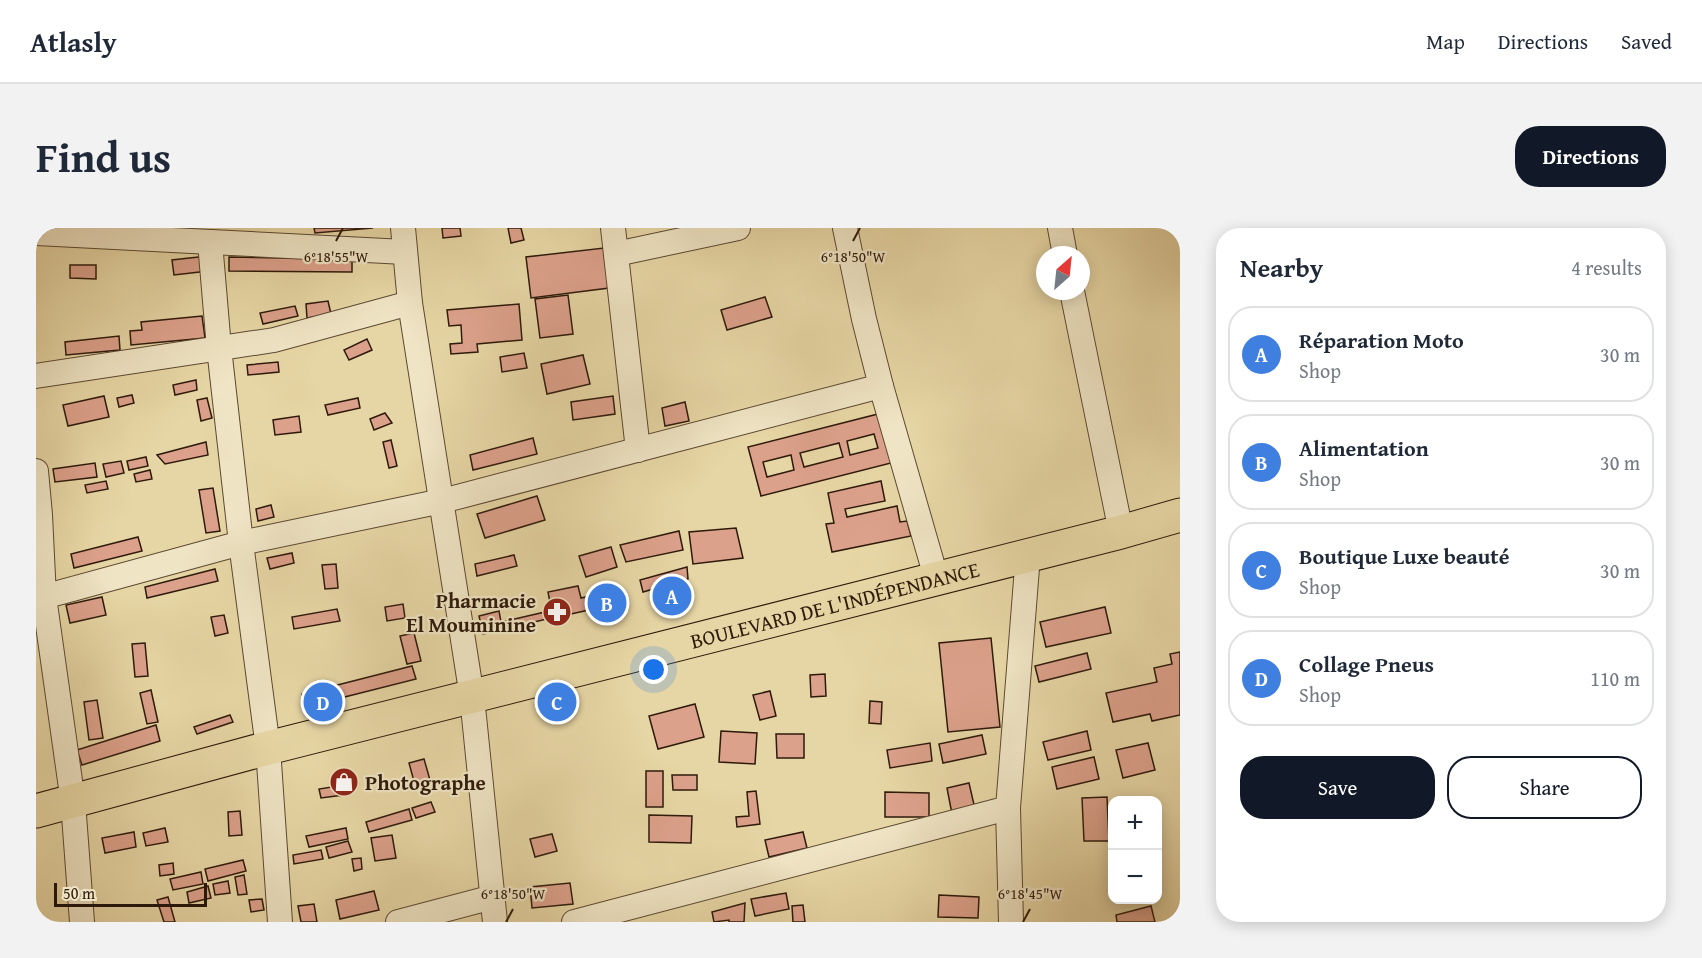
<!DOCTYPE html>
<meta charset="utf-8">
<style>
body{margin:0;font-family:"Gentium Book Plus",serif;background:#f2f2f3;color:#1f2937}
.controls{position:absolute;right:18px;bottom:18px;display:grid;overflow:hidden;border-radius:12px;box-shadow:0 3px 15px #0003}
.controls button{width:54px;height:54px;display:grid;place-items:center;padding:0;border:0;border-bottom:2px solid #e0e1e3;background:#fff;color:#1f2937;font:30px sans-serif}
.compass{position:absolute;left:1000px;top:18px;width:54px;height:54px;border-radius:50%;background:#fff;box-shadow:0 3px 15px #0003;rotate:27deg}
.scale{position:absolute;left:18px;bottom:15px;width:153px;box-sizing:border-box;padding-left:6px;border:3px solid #2e1a0b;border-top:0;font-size:16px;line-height:21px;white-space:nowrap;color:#2e1a0b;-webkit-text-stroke:4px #efe4c4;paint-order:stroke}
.you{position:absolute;left:618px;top:442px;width:21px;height:21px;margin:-15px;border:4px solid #fff;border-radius:50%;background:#1a73e8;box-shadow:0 0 0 9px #1a73e833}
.badge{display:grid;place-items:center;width:39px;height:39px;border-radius:50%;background:#111827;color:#fff;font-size:20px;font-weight:700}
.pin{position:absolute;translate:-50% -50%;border:3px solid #fff;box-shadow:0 2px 6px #0006}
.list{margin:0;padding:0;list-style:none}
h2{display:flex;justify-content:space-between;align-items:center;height:78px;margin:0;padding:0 24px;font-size:26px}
h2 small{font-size:20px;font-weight:400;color:#747a83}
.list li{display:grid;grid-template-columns:39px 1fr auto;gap:18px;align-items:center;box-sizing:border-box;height:96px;margin:0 12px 12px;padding:0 12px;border:2px solid #e0e1e3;border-radius:24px}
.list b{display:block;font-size:22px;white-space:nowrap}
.list p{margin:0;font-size:20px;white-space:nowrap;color:#747a83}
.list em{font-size:20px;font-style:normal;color:#747a83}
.actions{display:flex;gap:12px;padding:18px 24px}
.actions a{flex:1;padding:14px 0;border:2px solid #111827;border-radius:24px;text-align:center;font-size:21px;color:#111827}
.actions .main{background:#111827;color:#fff}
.map{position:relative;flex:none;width:1144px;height:694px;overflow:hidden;border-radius:24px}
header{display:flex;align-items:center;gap:36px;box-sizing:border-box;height:84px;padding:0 30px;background:#fff;border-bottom:2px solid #e0e1e3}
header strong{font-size:28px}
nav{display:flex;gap:33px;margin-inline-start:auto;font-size:21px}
.intro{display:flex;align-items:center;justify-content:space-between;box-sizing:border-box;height:144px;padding:0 36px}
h1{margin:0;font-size:42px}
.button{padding:15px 27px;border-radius:24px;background:#111827;color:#fff;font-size:21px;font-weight:700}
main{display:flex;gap:36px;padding:0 36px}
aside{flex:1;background:#fff;border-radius:24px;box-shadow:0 3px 15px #0003}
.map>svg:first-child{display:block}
.building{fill:#dca18b;stroke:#2e1a0b;stroke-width:1.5;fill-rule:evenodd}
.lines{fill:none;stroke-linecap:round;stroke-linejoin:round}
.minor-casing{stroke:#5c4932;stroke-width:26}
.highway-casing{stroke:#2e1a0b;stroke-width:35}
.minor{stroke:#efe4c4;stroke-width:24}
.highway{stroke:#e7d6a5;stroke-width:33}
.ticks{fill:none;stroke:#2e1a0b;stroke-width:2}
.labels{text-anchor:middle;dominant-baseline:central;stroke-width:4.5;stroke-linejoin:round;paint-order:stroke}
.poi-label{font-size:21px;font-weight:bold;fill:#2e1a0b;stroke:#efe4c4;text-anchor:end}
.street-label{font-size:21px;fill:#2e1a0b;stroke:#efe4c4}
.ticks-label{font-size:15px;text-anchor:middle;fill:#2e1a0b;stroke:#efe4c4;stroke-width:4.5;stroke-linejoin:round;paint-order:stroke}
</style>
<header>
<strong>Atlasly</strong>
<nav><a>Map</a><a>Directions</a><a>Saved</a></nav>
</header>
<div class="intro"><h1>Find us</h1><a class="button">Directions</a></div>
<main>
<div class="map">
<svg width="1144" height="694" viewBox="0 0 1144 694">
<rect width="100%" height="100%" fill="#e7d6a5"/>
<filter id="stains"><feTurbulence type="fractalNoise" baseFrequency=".00333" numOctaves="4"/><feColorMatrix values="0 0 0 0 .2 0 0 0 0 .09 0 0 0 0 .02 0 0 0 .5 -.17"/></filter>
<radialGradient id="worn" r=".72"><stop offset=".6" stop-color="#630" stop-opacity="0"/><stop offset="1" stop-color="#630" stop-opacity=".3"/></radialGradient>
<!-- building -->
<g class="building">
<path d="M278 0H337L279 5Z"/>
<path d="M406 0H424L425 8 407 10Z"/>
<path d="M472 0H485L488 12 475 15Z"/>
<path d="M568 20 573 60 495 70 490 29Z"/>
<path d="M171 28 172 43 138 47 136 32Z"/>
<path d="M193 29 316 31V44L193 43Z"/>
<path d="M34 37H60V51L34 50Z"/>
<path d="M532 67 537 106 504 110 499 71Z"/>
<path d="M729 69 736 89 691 102 685 82Z"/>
<path d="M292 73 295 86 271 90 270 76Z"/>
<path d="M483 76 486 112 441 116 442 124 415 126 414 116 426 115 425 97 413 98 411 82Z"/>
<path d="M259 78 262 88 227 96 224 85Z"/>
<path d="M166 88 169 110 95 117 94 103 106 102 105 94Z"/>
<path d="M83 108 84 122 30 127 29 114Z"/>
<path d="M331 111 336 122 313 132 308 122Z"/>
<path d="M488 125 491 140 466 144 464 129Z"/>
<path d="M547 127 554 156 511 166 505 136Z"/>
<path d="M242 134 243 144 212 147 211 137Z"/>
<path d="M160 152 161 162 139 167 137 157Z"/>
<path d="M96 167 98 175 83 179 81 170Z"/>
<path d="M68 168 73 189 32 198 27 177Z"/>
<path d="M577 168 579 186 537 192 535 174Z"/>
<path d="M171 170 176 190 165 193 161 172Z"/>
<path d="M322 170 324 180 292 187 289 177Z"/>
<path d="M649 174 653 193 629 198 626 180Z"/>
<path d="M349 185 356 195 338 202 334 191Z"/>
<path d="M842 186 855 235 725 268 712 219ZM838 206 842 220 814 227 811 213ZM803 215 807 229 768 239 764 225ZM755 227 758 242 731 249 727 234Z"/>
<path d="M263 188 265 204 239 207 237 192Z"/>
<path d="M497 210 501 226 437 242 434 227Z"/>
<path d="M355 212 361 238 353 240 347 214Z"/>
<path d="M170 214 172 227 129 236 121 227Z"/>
<path d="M110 229 112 238 93 242 91 233Z"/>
<path d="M85 233 88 245 70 249 67 236Z"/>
<path d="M59 235 61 249 19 254 17 241Z"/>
<path d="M114 242 116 251 100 254 98 246Z"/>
<path d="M70 253 72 261 51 265 49 257Z"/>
<path d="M845 253 849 273 809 281 811 289 861 278 864 294 871 293 875 308 796 324 790 296 798 295 792 265Z"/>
<path d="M177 260 184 303 170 305 163 262Z"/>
<path d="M501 268 509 292 449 310 441 286Z"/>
<path d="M235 277 238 289 222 293 220 281Z"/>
<path d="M700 300 707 330 657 336 653 304Z"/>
<path d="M643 303 647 322 590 334 584 317Z"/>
<path d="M102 309 106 323 38 340 35 326Z"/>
<path d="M575 319 581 339 550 349 543 328Z"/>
<path d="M256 325 258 335 234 341 231 330Z"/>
<path d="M478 327 481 338 441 348 439 336Z"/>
<path d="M300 336 302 360 289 361 286 337Z"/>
<path d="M651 339 652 351 607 364 604 352Z"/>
<path d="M179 341 182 353 111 370 109 359Z"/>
<path d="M542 358 545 370 581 362 584 375 517 390 512 364Z"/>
<path d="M66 369 70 387 34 395 30 377Z"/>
<path d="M367 376 369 390 351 393 349 379Z"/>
<path d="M1069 379 1075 405 1010 419 1004 394Z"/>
<path d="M301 381 304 393 258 401 256 389Z"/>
<path d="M463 383 465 394 509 384 511 391 447 406 443 388Z"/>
<path d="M188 387 192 405 179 408 175 389Z"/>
<path d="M378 405 385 433 371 436 364 408Z"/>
<path d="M955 410 964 499 912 504 903 415Z"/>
<path d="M109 415 112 448 99 449 96 416Z"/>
<path d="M1144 424V487L1116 493 1114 486 1077 494 1070 465 1121 454 1118 440 1136 436 1134 426Z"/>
<path d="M1051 425 1055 441 1003 454 999 438Z"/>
<path d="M376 438 380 451 269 479 266 466Z"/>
<path d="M789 446 790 468 775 469 774 447Z"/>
<path d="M115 462 122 494 111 496 104 465Z"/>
<path d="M734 463 740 488 724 492 717 467Z"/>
<path d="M61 472 67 510 53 512 48 474Z"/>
<path d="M834 473 846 474 845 496 833 495Z"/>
<path d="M659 476 668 509 622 521 613 488Z"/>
<path d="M194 487 197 494 161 506 158 499Z"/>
<path d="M120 497 124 513 46 537 41 522Z"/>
<path d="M685 503 721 505 719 536 683 534Z"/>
<path d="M1051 503 1055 522 1012 532 1007 514Z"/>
<path d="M740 506H768V530H741Z"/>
<path d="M946 507 950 526 907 535 903 516Z"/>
<path d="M894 515 896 533 854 540 851 522Z"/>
<path d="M1112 515 1119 542 1087 550 1080 522Z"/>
<path d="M1058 529 1063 551 1021 561 1016 539Z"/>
<path d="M388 531 394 552 379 557 373 535Z"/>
<rect x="610" y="543" width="17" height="36"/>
<path d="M636 547H661V562H637Z"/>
<path d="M933 555 939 581 916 586 911 560Z"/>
<path d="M314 556 315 566 285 570 283 561Z"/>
<path d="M720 563 724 596 701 599 700 589 713 588 711 564Z"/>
<path d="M849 564 893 565V589H849Z"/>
<path d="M1071 569 1073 613H1048L1046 570Z"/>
<path d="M395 574 399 584 380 590 376 580Z"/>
<path d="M373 581 376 592 333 604 330 594Z"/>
<path d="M204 583 206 607 193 608 192 584Z"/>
<path d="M613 587 656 588 655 615 613 614Z"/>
<path d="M129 600 132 614 110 618 107 605Z"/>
<path d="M310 600 312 611 273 619 270 608Z"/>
<path d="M98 604 100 619 69 625 66 610Z"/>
<path d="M767 604 771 620 733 629 729 612Z"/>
<path d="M516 606 521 623 499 629 494 611Z"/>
<path d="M356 607 360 630 339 633 335 610Z"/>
<path d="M312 613 316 624 293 630 290 619Z"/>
<path d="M285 622 287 631 258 636 257 627Z"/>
<path d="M325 630 326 641 318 643 316 631Z"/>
<path d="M207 632 210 643 172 653 169 641Z"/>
<path d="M137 635 138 646 124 648 123 637Z"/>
<path d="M165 644 167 656 137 662 134 651Z"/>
<path d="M208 647 211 666 202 667 199 649Z"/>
<path d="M192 653 194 665 179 667 177 656Z"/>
<path d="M534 655 537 676 496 680 494 659Z"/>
<path d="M172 658 175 670 153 675 151 664Z"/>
<path d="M338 663 343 682 304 691 300 672Z"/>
<path d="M750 665 753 681 719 688 715 671Z"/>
<path d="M903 667 943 669 942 690 902 689Z"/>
<path d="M132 669 139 694H128L121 672Z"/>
<path d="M226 671 228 682 215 684 213 672Z"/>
<path d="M709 675 708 694H693V692L678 694 676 684Z"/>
<path d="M278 676 281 694H265L262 678Z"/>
<path d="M767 677 769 694H757L756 678Z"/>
<path d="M1115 678 1119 694H1081L1080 687Z"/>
</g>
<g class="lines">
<!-- minor casing -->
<g class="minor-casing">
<g id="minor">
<path d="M367 0 374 75 436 469 459 694"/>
<path d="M577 0 602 222"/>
<path d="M809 0 828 91 845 158 900 349"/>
<path d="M1024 0 1029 27"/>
<path d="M0 5 369 24"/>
<path d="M174 14 183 120 205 315 232 520 244 694"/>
<path d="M580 26 702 0"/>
<path d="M1036 63 1085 304"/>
<path d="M0 148 238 112 374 75"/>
<path d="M0 243 4 287 8 369 37 574 46 694"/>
<path d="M0 371 205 315 406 273 845 158"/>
<path d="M362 694 457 669"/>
<path d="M538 694 972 580"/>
<path d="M975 694 972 580 992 327"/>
</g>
</g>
<!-- highway casing -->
<g class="highway-casing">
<g id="highway">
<path id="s1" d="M0 583 232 520 1085 304 1144 287"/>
</g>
</g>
<!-- minor -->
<use href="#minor" class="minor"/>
<!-- highway -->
<use href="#highway" class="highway"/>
</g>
<!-- ticks -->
<path class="ticks" d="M300 13 307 0M817 13 824 0M470 694 477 681M987 694 994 681"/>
<!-- icons -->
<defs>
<g id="pharmacy-disc" transform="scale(1.5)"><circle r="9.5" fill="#8f2418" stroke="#efe4c4"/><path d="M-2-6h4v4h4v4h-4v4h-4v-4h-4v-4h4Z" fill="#fff"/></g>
<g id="shop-disc" transform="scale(1.5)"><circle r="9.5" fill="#8f2418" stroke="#efe4c4"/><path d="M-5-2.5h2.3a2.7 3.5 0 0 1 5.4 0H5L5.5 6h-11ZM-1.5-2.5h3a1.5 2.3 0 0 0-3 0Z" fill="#fff"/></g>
</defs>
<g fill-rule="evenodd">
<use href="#pharmacy-disc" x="521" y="384"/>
<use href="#shop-disc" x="308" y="554"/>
</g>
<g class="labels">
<!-- poi labels -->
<g class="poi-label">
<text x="500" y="372">Pharmacie<tspan x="500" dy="24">El Mouminine</tspan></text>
<text x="329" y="554" text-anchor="start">Photographe</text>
</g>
<!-- street labels -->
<g class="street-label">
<text stroke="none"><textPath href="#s1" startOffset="825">BOULEVARD DE L'INDÉPENDANCE</textPath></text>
</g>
</g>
<g class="ticks-label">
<text x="300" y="34">6°18'55"W</text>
<text x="817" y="34">6°18'50"W</text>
<text x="477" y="671">6°18'50"W</text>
<text x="994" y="671">6°18'45"W</text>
</g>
<rect width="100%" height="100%" filter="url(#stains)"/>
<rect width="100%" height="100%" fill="url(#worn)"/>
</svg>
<div class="controls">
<button>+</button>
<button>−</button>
</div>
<svg class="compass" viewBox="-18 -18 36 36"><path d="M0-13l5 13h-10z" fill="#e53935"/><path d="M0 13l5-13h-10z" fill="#747a83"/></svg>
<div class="scale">50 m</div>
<div class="you"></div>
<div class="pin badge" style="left:636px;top:368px;background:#3f7fe0">A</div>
<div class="pin badge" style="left:571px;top:375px;background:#3f7fe0">B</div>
<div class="pin badge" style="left:521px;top:474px;background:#3f7fe0">C</div>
<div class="pin badge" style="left:287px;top:474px;background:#3f7fe0">D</div>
</div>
<aside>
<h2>Nearby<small>4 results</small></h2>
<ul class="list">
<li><span class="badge" style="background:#3f7fe0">A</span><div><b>Réparation Moto</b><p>Shop</p></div><em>30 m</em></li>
<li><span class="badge" style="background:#3f7fe0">B</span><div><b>Alimentation</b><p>Shop</p></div><em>30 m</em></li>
<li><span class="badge" style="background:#3f7fe0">C</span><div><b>Boutique Luxe beauté</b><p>Shop</p></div><em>30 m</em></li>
<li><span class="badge" style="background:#3f7fe0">D</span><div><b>Collage Pneus</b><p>Shop</p></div><em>110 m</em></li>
</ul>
<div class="actions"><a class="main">Save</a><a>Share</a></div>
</aside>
</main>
